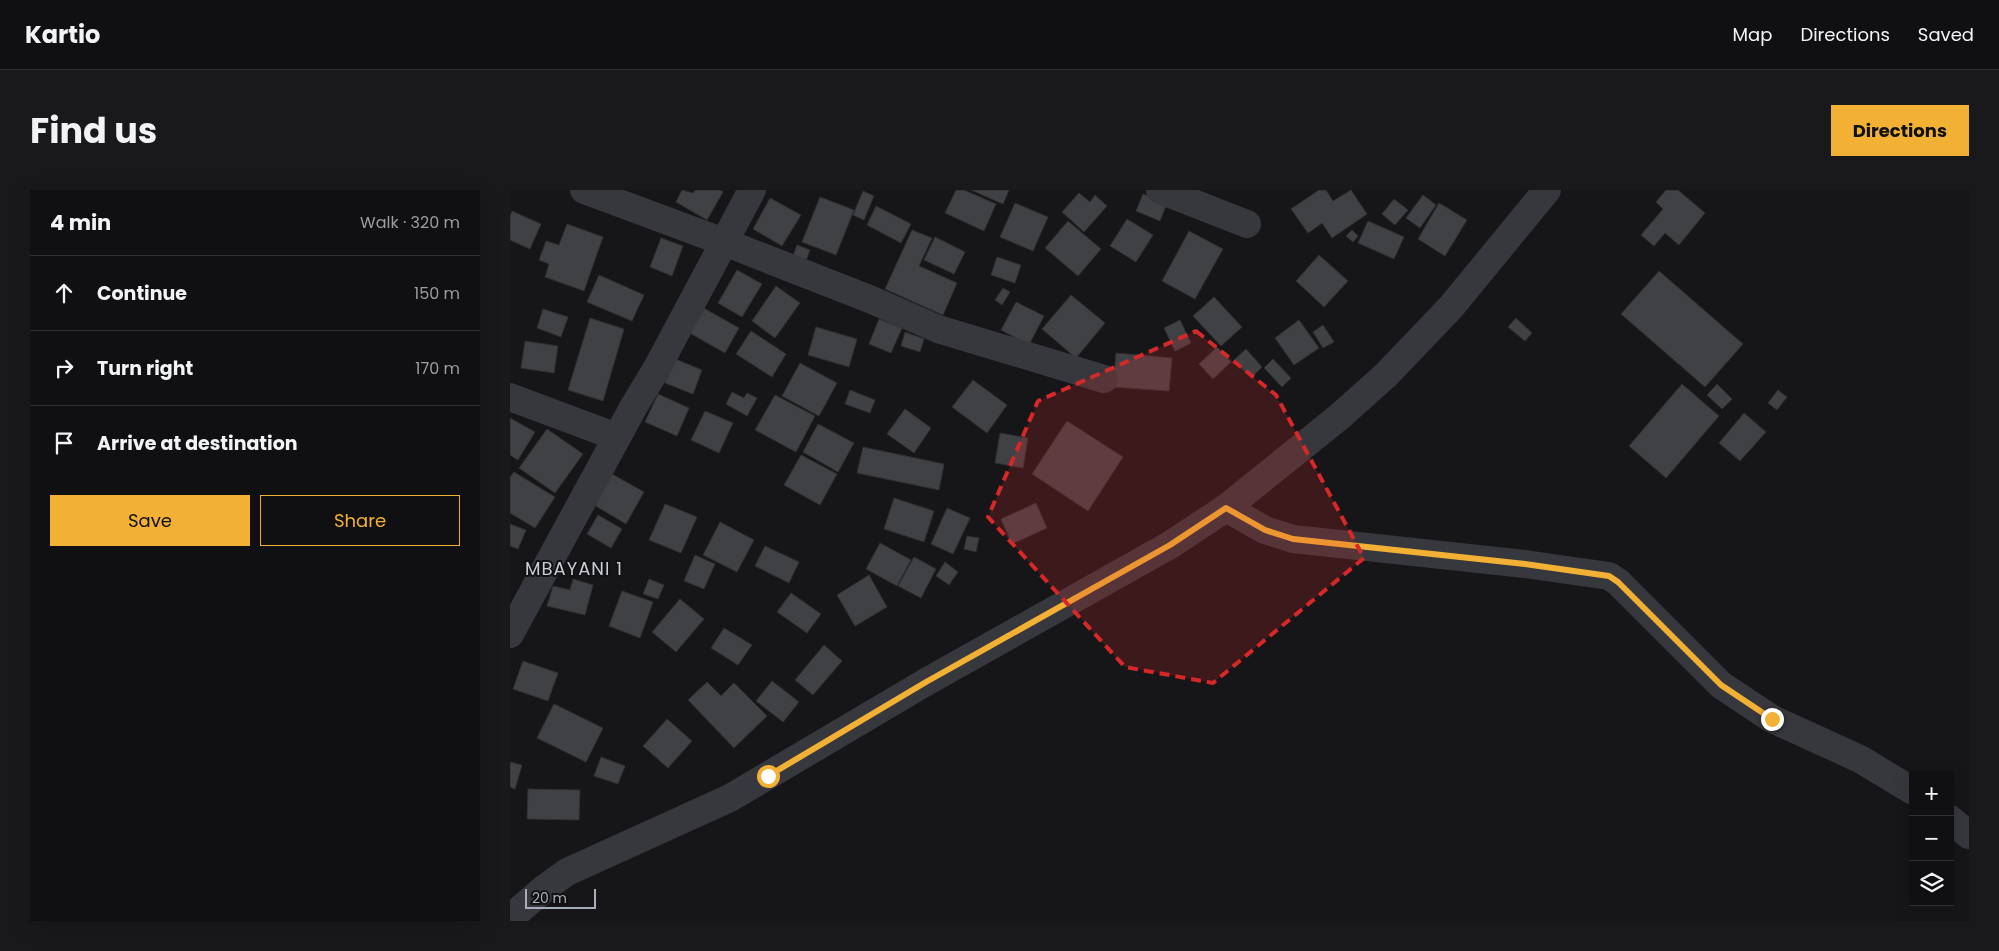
<!DOCTYPE html>
<meta charset="utf-8">
<style>
body{margin:0;font-family:Poppins,sans-serif;background:#19191b;color:#f1f3f6}
.controls{position:absolute;right:15px;bottom:15px;display:grid;overflow:hidden;border-radius:0px;box-shadow:0 5px 20px #0002}
.controls button{width:45px;height:45px;display:grid;place-items:center;padding:0;border:0;border-bottom:1px solid #303032;background:#101012;color:#f1f3f6;font:25px sans-serif}
.scale{position:absolute;left:15px;bottom:12px;width:71px;box-sizing:border-box;padding-left:5px;border:2px solid #a8adb8;border-top:0;font-size:14px;line-height:18px;white-space:nowrap;color:#a8adb8;-webkit-text-stroke:4px #111113;paint-order:stroke}
.stop{position:absolute;width:15px;height:15px;margin:-11px;border:4px solid #f2b134;border-radius:50%;background:#fff}
.stop.end{background:#f2b134;border-color:#fff;box-shadow:0 1px 5px #0008}
.list{margin:0;padding:0;list-style:none}
h2{display:flex;justify-content:space-between;align-items:center;height:65px;margin:0;padding:0 20px;font-size:21px}
h2 small{font-size:16px;font-weight:400;color:#9c9d9f}
.list li{display:grid;grid-template-columns:32px 1fr auto;gap:15px;align-items:center;box-sizing:border-box;height:75px;padding:0 20px;border-top:1px solid #303032}
.list b{display:block;font-size:19px;white-space:nowrap}
.list em{font-size:16px;font-style:normal;color:#9c9d9f}
.actions{display:flex;gap:10px;padding:15px 20px}
.actions a{flex:1;padding:11px 0;border:1px solid #f2b134;border-radius:0px;text-align:center;font-size:18px;color:#f2b134}
.actions .main{background:#f2b134;color:#111}
.icon{flex:none;width:28px;height:28px;fill:none;stroke:currentColor;stroke-width:2;stroke-linecap:round;stroke-linejoin:round}
.map{position:relative;flex:none;width:1459px;height:731px;overflow:hidden;border-radius:0px}
header{display:flex;align-items:center;gap:30px;box-sizing:border-box;height:70px;padding:0 25px;background:#101012;border-bottom:1px solid #303032}
header strong{font-size:24px}
nav{display:flex;gap:28px;margin-inline-start:auto;font-size:18px}
.intro{display:flex;align-items:center;justify-content:space-between;box-sizing:border-box;height:120px;padding:0 30px}
h1{margin:0;font-size:35px}
.button{padding:12px 22px;border-radius:0px;background:#f2b134;color:#111;font-size:18px;font-weight:700}
main{display:flex;gap:30px;padding:0 30px}
aside{flex:1;background:#101012;border-radius:0px;box-shadow:0 5px 20px #0002}
.map>svg:first-child{display:block}
.building{fill:#404145;stroke:#303034}
.lines{fill:none;stroke-linecap:round;stroke-linejoin:round}
.minor{stroke:#37383d;stroke-width:28}
.route{stroke:#f2b134;stroke-width:6}
.marked{fill:#d62828;fill-opacity:0.2;stroke:#d62828;stroke-width:4;stroke-dasharray:10 6;stroke-linejoin:round}
.labels{text-anchor:middle;dominant-baseline:central;stroke-width:4;stroke-linejoin:round;paint-order:stroke}
.quarter-label{font-size:18px;letter-spacing:1px;fill:#c9ccd4;stroke:#111113}
</style>
<header>
<strong>Kartio</strong>
<nav><a>Map</a><a>Directions</a><a>Saved</a></nav>
</header>
<div class="intro"><h1>Find us</h1><a class="button">Directions</a></div>
<main>
<aside>
<h2>4 min<small>Walk · 320 m</small></h2>
<ul class="list">
<li><svg class="icon" aria-label="ahead" viewBox="0 0 24 24"><path d="M12 20V5M6 11l6-6 6 6"/></svg><div><b>Continue</b></div><em>150 m</em></li>
<li><svg class="icon" aria-label="right" viewBox="0 0 24 24"><path d="M7 20v-9h11M14 6l5 5-5 5"/></svg><div><b>Turn right</b></div><em>170 m</em></li>
<li><svg class="icon" aria-label="arrive" viewBox="0 0 24 24"><path d="M6 21V4h12l-3 4 3 4H6"/></svg><div><b>Arrive at destination</b></div></li>
</ul>
<div class="actions"><a class="main">Save</a><a>Share</a></div>
</aside>
<div class="map">
<svg width="1459" height="731" viewBox="0 0 1459 731">
<rect width="100%" height="100%" fill="#161618"/>
<!-- building -->
<g class="building">
<path d="M172 0 183 3 185 0H210L213 2 197 30 166 12Z"/>
<path d="M446 0H454L486 14 474 41 435 23Z"/>
<path d="M461 0H499L493 14Z"/>
<path d="M809 0H816L823 11 841 0 857 24 822 48 812 33 798 43 781 19Z"/>
<path d="M1156 0H1168L1195 23 1169 55 1155 43 1144 56 1131 45 1153 19 1146 12Z"/>
<path d="M353 1 364 6 354 30 343 25Z"/>
<path d="M569 3 580 12 585 5 597 16 574 42 552 22Z"/>
<path d="M633 4 657 13 650 31 626 21Z"/>
<path d="M913 5 926 15 910 38 896 28Z"/>
<path d="M310 7 344 20 326 65 292 52Z"/>
<path d="M260 8 291 25 272 56 243 39Z"/>
<path d="M884 9 898 20 885 35 872 24Z"/>
<path d="M505 13 538 27 523 61 490 47Z"/>
<path d="M929 13 957 30 935 66 908 49Z"/>
<path d="M366 16 401 34 391 53 357 35Z"/>
<path d="M2 21 31 34 20 59 0 50V27Z"/>
<path d="M617 29 643 45 626 72 600 56Z"/>
<path d="M558 31 591 59 568 86 535 58Z"/>
<path d="M858 31 894 47 884 69 848 53Z"/>
<path d="M57 34 93 47 74 101 35 87 39 74 29 70 36 51 49 55Z"/>
<path d="M402 40 422 48 409 76 447 93 433 125 375 99Z"/>
<path d="M842 40 848 46 843 52 836 46Z"/>
<path d="M679 41 713 59 685 109 652 91Z"/>
<path d="M425 47 455 62 444 84 414 70Z"/>
<path d="M151 48 173 56 162 86 140 77Z"/>
<path d="M287 55 300 60 295 73 282 69Z"/>
<path d="M809 65 838 91 814 117 786 91Z"/>
<path d="M487 67 511 75 505 93 481 85Z"/>
<path d="M227 80 252 94 232 127 208 113Z"/>
<path d="M1149 81 1233 154 1195 197 1111 124Z"/>
<path d="M89 85 134 105 122 131 77 112Z"/>
<path d="M266 96 290 113 265 148 242 131Z"/>
<path d="M493 98 500 102 492 115 485 110Z"/>
<path d="M561 105 595 133 566 168 532 139Z"/>
<path d="M704 107 732 137 711 156 683 126Z"/>
<path d="M506 112 534 126 519 155 491 140Z"/>
<path d="M190 116 229 138 215 163 176 141Z"/>
<path d="M33 119 58 127 51 147 27 138Z"/>
<path d="M80 128 114 139 93 211 58 200Z"/>
<path d="M1006 128 1022 143 1015 151 998 137Z"/>
<path d="M369 129 392 138 381 163 359 154Z"/>
<path d="M670 130 681 153 665 161 654 138Z"/>
<path d="M789 130 809 158 784 175 765 148Z"/>
<path d="M813 135 824 152 813 158 803 142Z"/>
<path d="M306 137 347 149 339 177 298 165Z"/>
<path d="M241 141 276 164 262 187 226 164Z"/>
<path d="M395 142 414 149 410 162 391 156Z"/>
<path d="M15 151 48 156 44 183 11 178Z"/>
<path d="M707 157 721 172 703 189 689 174Z"/>
<path d="M736 159 752 177 741 188 724 170Z"/>
<path d="M606 163 662 168 659 201 603 197Z"/>
<path d="M165 169 192 180 183 204 155 193Z"/>
<path d="M763 169 781 188 772 197 754 178Z"/>
<path d="M290 173 327 193 309 226 272 206Z"/>
<path d="M463 190 497 215 477 243 442 217Z"/>
<path d="M1172 194 1209 226 1156 288 1119 256Z"/>
<path d="M1207 194 1222 209 1212 219 1197 205Z"/>
<path d="M340 200 365 210 360 223 335 214Z"/>
<path d="M1268 200 1277 207 1267 220 1258 213Z"/>
<path d="M222 202 234 208 237 203 247 208 237 226 216 214Z"/>
<path d="M148 204 179 218 167 246 135 232Z"/>
<path d="M265 205 305 226 286 262 245 240Z"/>
<path d="M395 219 421 238 404 263 377 244Z"/>
<path d="M195 221 223 233 209 263 181 250Z"/>
<path d="M1234 223 1256 242 1230 271 1209 253Z"/>
<path d="M0 228 25 242 8 270 0 265Z"/>
<path d="M557 231 613 267 578 321 522 284Z"/>
<path d="M308 234 344 253 328 282 293 262Z"/>
<path d="M37 239 73 264 45 303 9 278Z"/>
<path d="M490 243 518 248 513 278 485 273Z"/>
<path d="M353 257 434 274 429 300 347 283Z"/>
<path d="M291 265 327 284 310 315 274 295Z"/>
<path d="M4 282 45 307 25 338 0 323V287Z"/>
<path d="M102 284 134 302 116 334 84 315Z"/>
<path d="M384 308 424 321 414 352 374 339Z"/>
<path d="M526 313 537 338 502 354 491 329Z"/>
<path d="M155 314 187 327 171 363 139 350Z"/>
<path d="M437 318 460 328 443 364 421 354Z"/>
<path d="M88 325 112 339 101 358 77 344Z"/>
<path d="M210 332 244 350 227 382 193 365Z"/>
<path d="M0 334 16 340 8 359 0 356Z"/>
<path d="M457 346 469 348 466 362 454 359Z"/>
<path d="M370 353 401 370 387 396 356 379Z"/>
<path d="M255 356 289 372 279 393 245 376Z"/>
<path d="M185 365 205 374 194 399 174 391Z"/>
<path d="M404 367 426 379 411 408 388 396Z"/>
<path d="M435 372 448 382 439 395 426 386Z"/>
<path d="M359 385 377 417 345 436 327 405Z"/>
<path d="M63 389 83 395 75 425 37 416 43 396 60 400Z"/>
<path d="M139 389 154 395 148 409 133 404Z"/>
<path d="M112 401 143 412 130 448 99 436Z"/>
<path d="M281 403 311 424 297 443 267 422Z"/>
<path d="M170 409 194 429 166 462 142 442Z"/>
<path d="M214 438 242 455 228 475 201 458Z"/>
<path d="M314 455 332 471 303 505 285 490Z"/>
<path d="M13 471 48 483 38 511 3 499Z"/>
<path d="M262 491 289 512 273 532 246 511Z"/>
<path d="M197 492 211 506 224 493 257 526 224 558 178 510Z"/>
<path d="M44 514 93 538 76 572 27 548Z"/>
<path d="M157 529 182 551 158 578 133 556Z"/>
<path d="M91 567 115 576 108 594 84 586Z"/>
<path d="M0 572 12 575 5 599 0 597Z"/>
<path d="M18 599 70 600 69 630 17 629Z"/>
</g>
<g class="lines">
<!-- minor -->
<g class="minor">
<path d="M74 0 214 52 362 110 428 139 594 189"/>
<path d="M650 0 737 34"/>
<path d="M0 207 107 247"/>
<path d="M716 318 755 340 783 349 1015 374 1099 386 1108 392 1211 495 1262 529 1350 569 1403 601"/>
<path d="M0 444 124 216 147 178 242 0"/>
<path d="M1440 629 1459 645"/>
<path d="M0 728 35 698 57 682 220 608 416 492 660 355 716 318 829 227 876 185 941 117 1037 0"/>
</g>
</g>
<g class="lines">
<!-- route -->
<path class="route" d="M258 586 416 492 660 355 716 318 755 340 783 349 1015 374 1099 386 1108 392 1211 495 1262 529"/>
</g>
<!-- marked area -->
<path class="marked" d="M686 141 766 205 854 368 703 493 615 477 478 327 528 211Z"/>
<g class="labels">
<!-- quarter labels -->
<g class="quarter-label">
<text x="64" y="378">MBAYANI 1</text>
</g>
</g>
</svg>
<div class="controls">
<button>+</button>
<button>−</button>
<button><svg class="icon" aria-label="layers" viewBox="0 0 24 24"><path d="M12 4l9 5-9 5-9-5zM3 14l9 5 9-5"/></svg></button>
</div>
<div class="scale">20 m</div>
<div class="stop" style="left:258px;top:586px"></div>
<div class="stop end" style="left:1262px;top:529px"></div>
</div>
</main>
